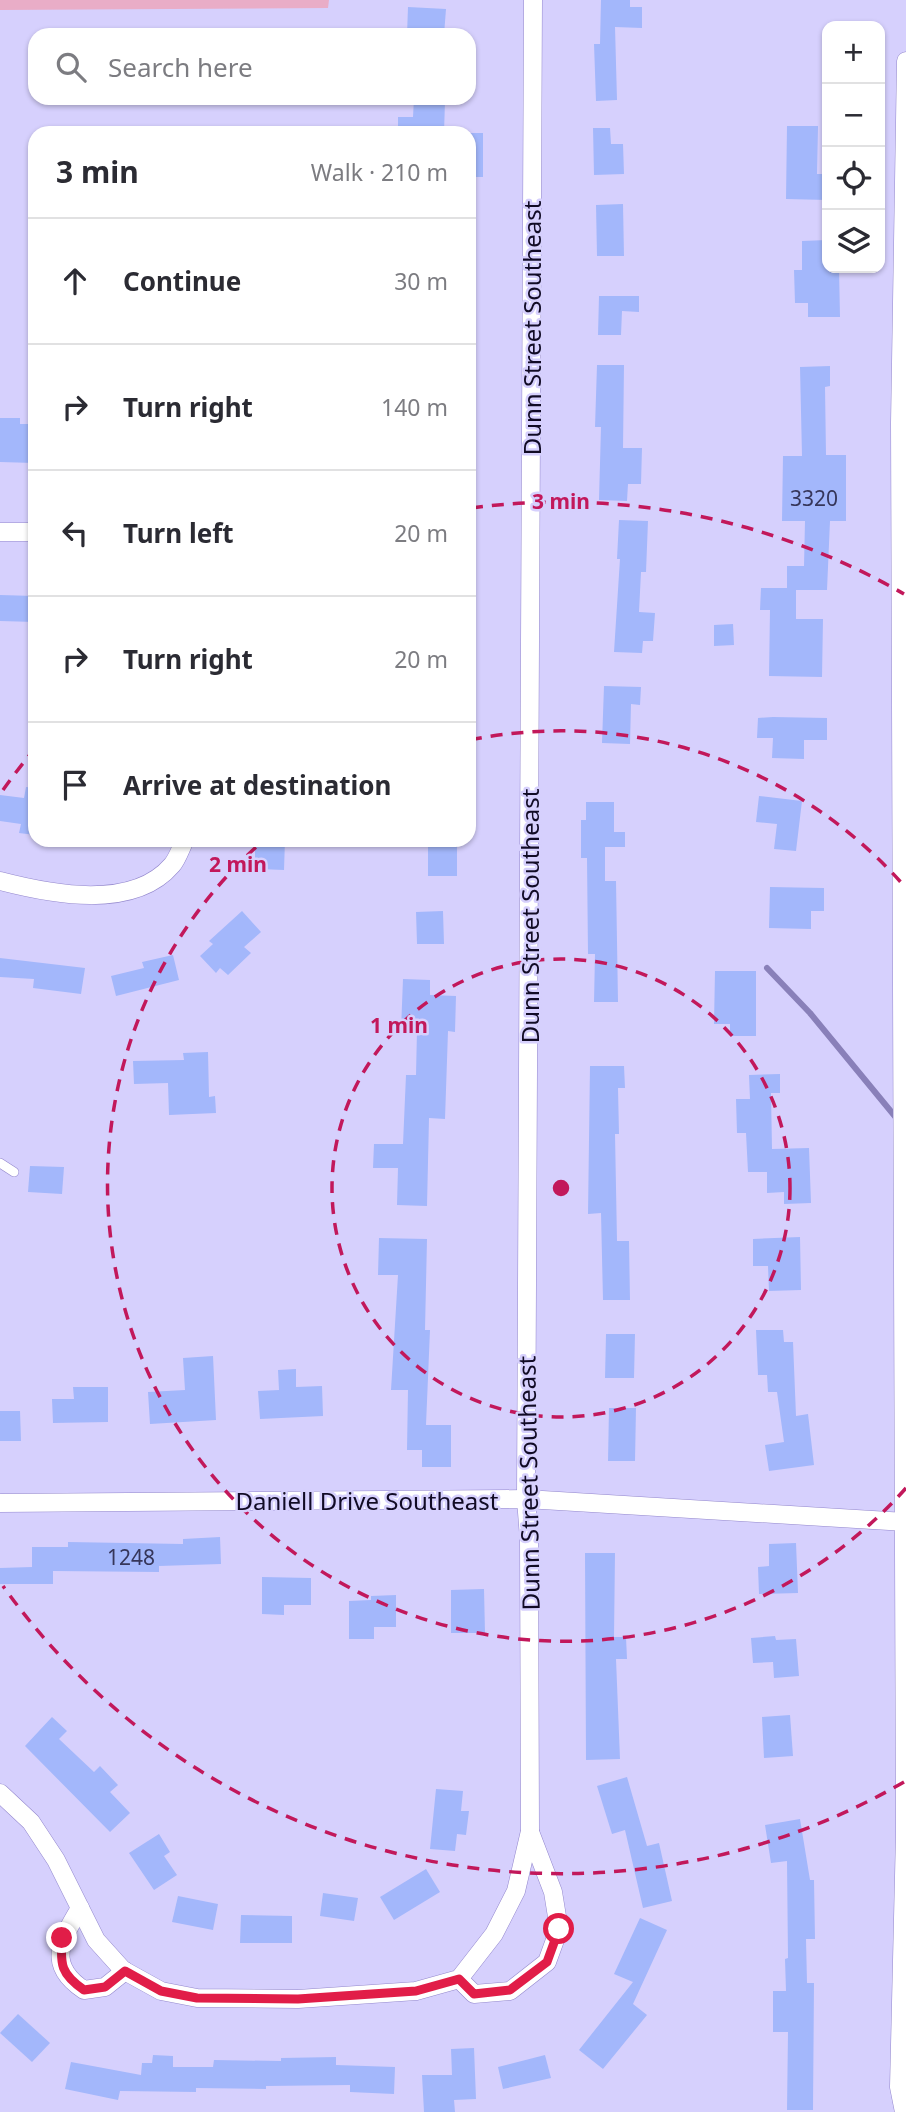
<!DOCTYPE html>
<meta charset="utf-8">
<style>
body{margin:0;font-family:"Noto Sans",sans-serif;background:#f2f2f3;color:#2b2b33}
.controls{position:absolute;right:21px;top:21px;display:grid;overflow:hidden;border-radius:14px;box-shadow:0 2px 5px #0004}
.controls button{width:63px;height:63px;display:grid;place-items:center;padding:0;border:0;border-bottom:2px solid #e1e1e2;background:#fff;color:#2b2b33;font:35px sans-serif}
.stop{position:absolute;width:21px;height:21px;margin:-16px;border:5px solid #e11d48;border-radius:50%;background:#fff}
.stop.end{background:#e11d48;border-color:#fff;box-shadow:0 2px 7px #0008}
.list{margin:0;padding:0;list-style:none}
h2{display:flex;justify-content:space-between;align-items:center;height:91px;margin:0;padding:0 28px;font-size:30px}
h2 small{font-size:23px;font-weight:400;color:#7c7c81}
.list li{display:grid;grid-template-columns:46px 1fr auto;gap:21px;align-items:center;box-sizing:border-box;height:126px;padding:0 28px;border-top:2px solid #e1e1e2}
.list b{display:block;font-size:26px;white-space:nowrap}
.list em{font-size:23px;font-style:normal;color:#7c7c81}
.icon{flex:none;width:38px;height:38px;fill:none;stroke:currentColor;stroke-width:2;stroke-linecap:round;stroke-linejoin:round}
.map{position:relative;flex:none;width:906px;height:2112px;overflow:hidden}
.search{position:absolute;background:#fff;box-shadow:0 2px 5px #0004;left:28px;top:28px;width:448px;height:77px;display:flex;align-items:center;gap:18px;box-sizing:border-box;padding:0 24px;border-radius:21px;color:#7c7c81;font-size:26px}
.panel{position:absolute;background:#fff;box-shadow:0 2px 5px #0004;left:28px;top:126px;width:448px;height:721px;border-radius:21px}
.map>svg:first-child{display:block}
.green{fill:#e9adc7}
.lines{fill:none;stroke-linecap:round;stroke-linejoin:round}
.stream{stroke:#8980b9;stroke-width:6}
.building{fill:#a3b7fb}
.service-casing{stroke:#9387cd;stroke-width:10}
.minor-casing{stroke:#9387cd;stroke-width:19}
.service{stroke:#fff;stroke-width:9}
.minor{stroke:#fff;stroke-width:18}
.route{stroke:#e11d48;stroke-width:9}
.ring{fill:none;stroke:#c2185b;stroke-width:3.5;stroke-dasharray:12 9}
.labels{text-anchor:middle;dominant-baseline:central;stroke-width:5;stroke-linejoin:round;paint-order:stroke}
.number-label{font-size:21px;fill:#36365a}
.street-label{font-size:24px;fill:#110b25;stroke:#d6d0fd}
.centre{fill:#c2185b;stroke:#d6d0fd;stroke-width:3.5}
.ring-label{font-size:21px;text-anchor:middle;font-weight:bold;fill:#c2185b;stroke:#d6d0fd;stroke-width:5;stroke-linejoin:round;paint-order:stroke}
</style>
<div class="map">
<svg width="906" height="2112" viewBox="0 0 906 2112">
<rect width="100%" height="100%" fill="#d6d0fd"/>
<!-- green -->
<path class="green" d="M0 0H329L328 8 0 10Z"/>
<g class="lines">
<!-- stream -->
<path class="stream" d="M767 968 810 1013 898 1120"/>
</g>
<!-- building -->
<g class="building">
<path d="M601 0H630V7H642V28L615 27 617 100 596 101 594 44H600Z"/>
<path d="M408 7 446 9 444 35H407Z"/>
<path d="M414 98H439V101H445L444 133H398V117H413Z"/>
<path d="M787 126H818L817 174H827V200L786 199Z"/>
<path d="M593 128H610L611 144H623L624 174 594 175Z"/>
<rect x="469" y="133" width="14" height="44"/>
<path d="M623 204 624 256H597L596 205Z"/>
<path d="M827 240V268H839L840 317H808V303H795L794 270H802V241Z"/>
<path d="M599 296H639V312L622 311 621 335H598Z"/>
<path d="M597 365H624L623 448H642L641 484H628L627 501 599 500 601 427H595Z"/>
<path d="M830 366V386L825 387 826 455H846V521H830L827 590H796V619H823L822 677 769 676 770 610H760L761 588H787V566H804L805 521H782L783 456H802L800 367Z"/>
<path d="M0 418H20V424H33L34 463 0 462Z"/>
<path d="M619 520 648 521 646 572H641L639 612 655 613 653 641H643L642 653 614 652 620 559H617Z"/>
<path d="M0 595 35 596V622L0 621Z"/>
<path d="M733 624 734 645 714 646V625Z"/>
<path d="M604 686 641 687 640 705 631 704 630 744 602 743Z"/>
<path d="M773 717 827 718V740H804V759L772 758 773 738H757L758 718Z"/>
<path d="M26 787 35 788V835L19 833 21 824 0 821V795L24 798Z"/>
<path d="M759 796 802 801 796 851 774 849 777 824 756 822Z"/>
<path d="M586 802H614V832H625V847H605V881H616L618 1002H594L595 954H588L587 858H581V820H586Z"/>
<path d="M255 840H285L284 870 259 869V861L255 859Z"/>
<rect x="428" y="840" width="29" height="36"/>
<path d="M770 887 824 888V911H811V929L769 928Z"/>
<path d="M242 911 261 932 244 947 251 953 228 975 220 968 216 973 200 956 213 944 209 941Z"/>
<path d="M443 911 444 944H417L416 912Z"/>
<path d="M173 955 179 980 116 996 111 976 144 968 142 962Z"/>
<path d="M0 958 85 968 81 994 33 988 34 979 0 977Z"/>
<path d="M715 971H756V1036H730V1024H714Z"/>
<path d="M403 979 430 980V995L456 996 455 1032 448 1031 445 1119 429 1118 427 1206 397 1205 398 1168H373L374 1144H403L406 1075H416L417 1030H401Z"/>
<path d="M208 1052 209 1097 215 1096 216 1113 169 1115 168 1083 134 1084 133 1061 184 1060 183 1053Z"/>
<path d="M590 1066H624L625 1088H618L619 1134H615L617 1241H629L630 1300H603L601 1213 588 1214Z"/>
<path d="M780 1074V1093H771L772 1149 809 1148 811 1203 784 1204V1192L767 1193V1172H748L746 1133H737L736 1099H750L749 1075Z"/>
<path d="M30 1166 64 1167 62 1194 28 1192Z"/>
<path d="M800 1237 801 1290 769 1291 768 1266H753V1239Z"/>
<path d="M379 1238 427 1239 425 1330H430L426 1425H451V1467H422V1450H407L408 1390H391L398 1275H378Z"/>
<path d="M756 1330H783L784 1342H793L796 1416 808 1414 814 1465 769 1471 765 1445 784 1442 777 1392H768L767 1375H758Z"/>
<path d="M606 1334H635L634 1378H605Z"/>
<path d="M213 1356 216 1420 150 1424 148 1392 185 1390 183 1358Z"/>
<path d="M296 1369V1387L322 1386 323 1416 260 1419 258 1391 279 1390 278 1370Z"/>
<path d="M73 1387H108V1422L53 1423 52 1399H74Z"/>
<path d="M609 1408H636L635 1461H608Z"/>
<path d="M0 1411H20L21 1441H0Z"/>
<path d="M220 1537 221 1564 159 1566V1572L53 1571V1584H0V1568L32 1567V1547H68V1542L183 1544V1539Z"/>
<path d="M796 1543 798 1593 759 1594 758 1567 769 1566V1544Z"/>
<path d="M585 1553H615L614 1637H626L627 1659H616L620 1759 586 1760Z"/>
<path d="M262 1577 311 1578V1605H284V1615L262 1614Z"/>
<path d="M484 1589 485 1633H451V1590Z"/>
<path d="M396 1595V1627H374V1639H349V1601L371 1600V1596Z"/>
<path d="M775 1636 776 1640 796 1639 799 1676 774 1678 773 1662 753 1663 751 1638Z"/>
<path d="M790 1715 793 1756 764 1758 762 1717Z"/>
<path d="M52 1717 67 1731 59 1739 94 1772 100 1766 118 1785 110 1792 130 1813 110 1832 25 1746Z"/>
<path d="M627 1777 647 1846 659 1843 672 1901 643 1908 625 1830 612 1834 597 1786Z"/>
<path d="M436 1789 463 1791 461 1811H469L466 1835 457 1834 455 1851 430 1849Z"/>
<path d="M800 1819 810 1880H814L815 1939H806L807 1983H814L813 2110H787L788 2032H773V1991H786L785 1959 788 1958 787 1861 771 1863 765 1825Z"/>
<path d="M159 1834 170 1852 164 1856 177 1875 154 1890 129 1853Z"/>
<path d="M426 1869 440 1892 394 1920 380 1897Z"/>
<path d="M323 1893 358 1898 354 1921 320 1916Z"/>
<path d="M178 1896 218 1904 213 1930 172 1922Z"/>
<path d="M241 1915 292 1916V1943H240Z"/>
<path d="M640 1918 667 1930 633 2004 647 2015 603 2069 579 2050 633 1982 614 1974Z"/>
<path d="M18 2014 50 2043 32 2062 0 2033Z"/>
<path d="M474 2048 476 2099 454 2100 455 2112H424L422 2075H452L451 2049Z"/>
<path d="M153 2055 173 2056V2067H213L214 2060 281 2061V2058L336 2057V2065L395 2067 394 2094 350 2092V2085L266 2086V2089L196 2088V2092L120 2091 118 2100 65 2089 71 2062 141 2075 142 2063H152Z"/>
<path d="M545 2055 551 2078 503 2089 498 2067Z"/>
</g>
<g class="lines">
<!-- service casing -->
<g class="service-casing">
<path id="service" d="M0 1163 14 1172"/>
</g>
<!-- minor casing -->
<g class="minor-casing">
<g id="minor">
<path d="M0 532H35"/>
<path d="M0 881C50 894 133 911 172 865 178 858 181 847 185 840"/>
<path d="M0 1503 526 1499 906 1522"/>
<path d="M0 1793 31 1822 56 1860 96 1940 123 1970 161 1991 197 1998 298 1999 416 1991 459 1979 494 1934 516 1891 530 1831 529 1538 526 1499 533 0"/>
<path d="M80 1908C61 1940 46 1965 84 1990L105 1987 125 1971"/>
<path d="M459 1979 474 1994 510 1991 547 1962 559 1929 553 1892 530 1832"/>
<path d="M904 2112 899 2087 905 1834 900 423 906 61"/>
</g>
</g>
<!-- service -->
<use href="#service" class="service"/>
<!-- minor -->
<use href="#minor" class="minor"/>
</g>
<g class="lines">
<!-- route -->
<path class="route" d="M62 1938C60 1965 61 1974 84 1990L105 1987 125 1971 161 1991 197 1998 298 1999 416 1991 459 1979 474 1994 510 1990 547 1962 559 1929"/>
</g>
<!-- distance rings -->
<g class="ring">
<circle cx="561" cy="1188" r="229"/>
<path d="M906 1488A457 457 0 1 1 264 840M470 740A457 457 0 0 1 906 888"/>
<path d="M904 1782A686 686 0 0 1 3 1586M3 790A686 686 0 0 1 32 752M471 508A686 686 0 0 1 904 594"/>
</g>
<g class="labels">
<!-- number labels -->
<g class="number-label">
<text x="814" y="498">3320</text>
<text x="131" y="1557">1248</text>
</g>
<!-- street labels -->
<g class="street-label">
<text transform="translate(531 328) rotate(-90)">Dunn Street Southeast</text>
<text transform="translate(529 916) rotate(-90)">Dunn Street Southeast</text>
<text transform="translate(528 1483) rotate(-91)">Dunn Street Southeast</text>
<text x="367" y="1500">Daniell Drive Southeast</text>
</g>
</g>
<circle cx="561" cy="1188" r="10" class="centre"/>
<g class="ring-label">
<text x="561" y="509">3 min</text>
<text x="238" y="872">2 min</text>
<text x="399" y="1033">1 min</text>
</g>
</svg>
<div class="controls">
<button>+</button>
<button>−</button>
<button><svg class="icon" aria-label="locate" viewBox="0 0 24 24"><circle cx="12" cy="12" r="6"/><path d="M12 2v4M12 18v4M2 12h4M18 12h4"/></svg></button>
<button><svg class="icon" aria-label="layers" viewBox="0 0 24 24"><path d="M12 4l9 5-9 5-9-5zM3 14l9 5 9-5"/></svg></button>
</div>
<div class="stop" style="left:559px;top:1929px"></div>
<div class="stop end" style="left:62px;top:1938px"></div>
<div class="search"><svg class="icon" aria-label="search" viewBox="0 0 24 24"><circle cx="10" cy="10" r="6"/><path d="M15 15l6 6"/></svg>Search here</div>
<section class="panel">
<h2>3 min<small>Walk · 210 m</small></h2>
<ul class="list">
<li><svg class="icon" aria-label="ahead" viewBox="0 0 24 24"><path d="M12 20V5M6 11l6-6 6 6"/></svg><div><b>Continue</b></div><em>30 m</em></li>
<li><svg class="icon" aria-label="right" viewBox="0 0 24 24"><path d="M7 20v-9h11M14 6l5 5-5 5"/></svg><div><b>Turn right</b></div><em>140 m</em></li>
<li><svg class="icon" aria-label="left" viewBox="0 0 24 24"><path d="M17 20v-9H6M10 6l-5 5 5 5"/></svg><div><b>Turn left</b></div><em>20 m</em></li>
<li><svg class="icon" aria-label="right" viewBox="0 0 24 24"><path d="M7 20v-9h11M14 6l5 5-5 5"/></svg><div><b>Turn right</b></div><em>20 m</em></li>
<li><svg class="icon" aria-label="arrive" viewBox="0 0 24 24"><path d="M6 21V4h12l-3 4 3 4H6"/></svg><div><b>Arrive at destination</b></div></li>
</ul>
</section>
</div>
